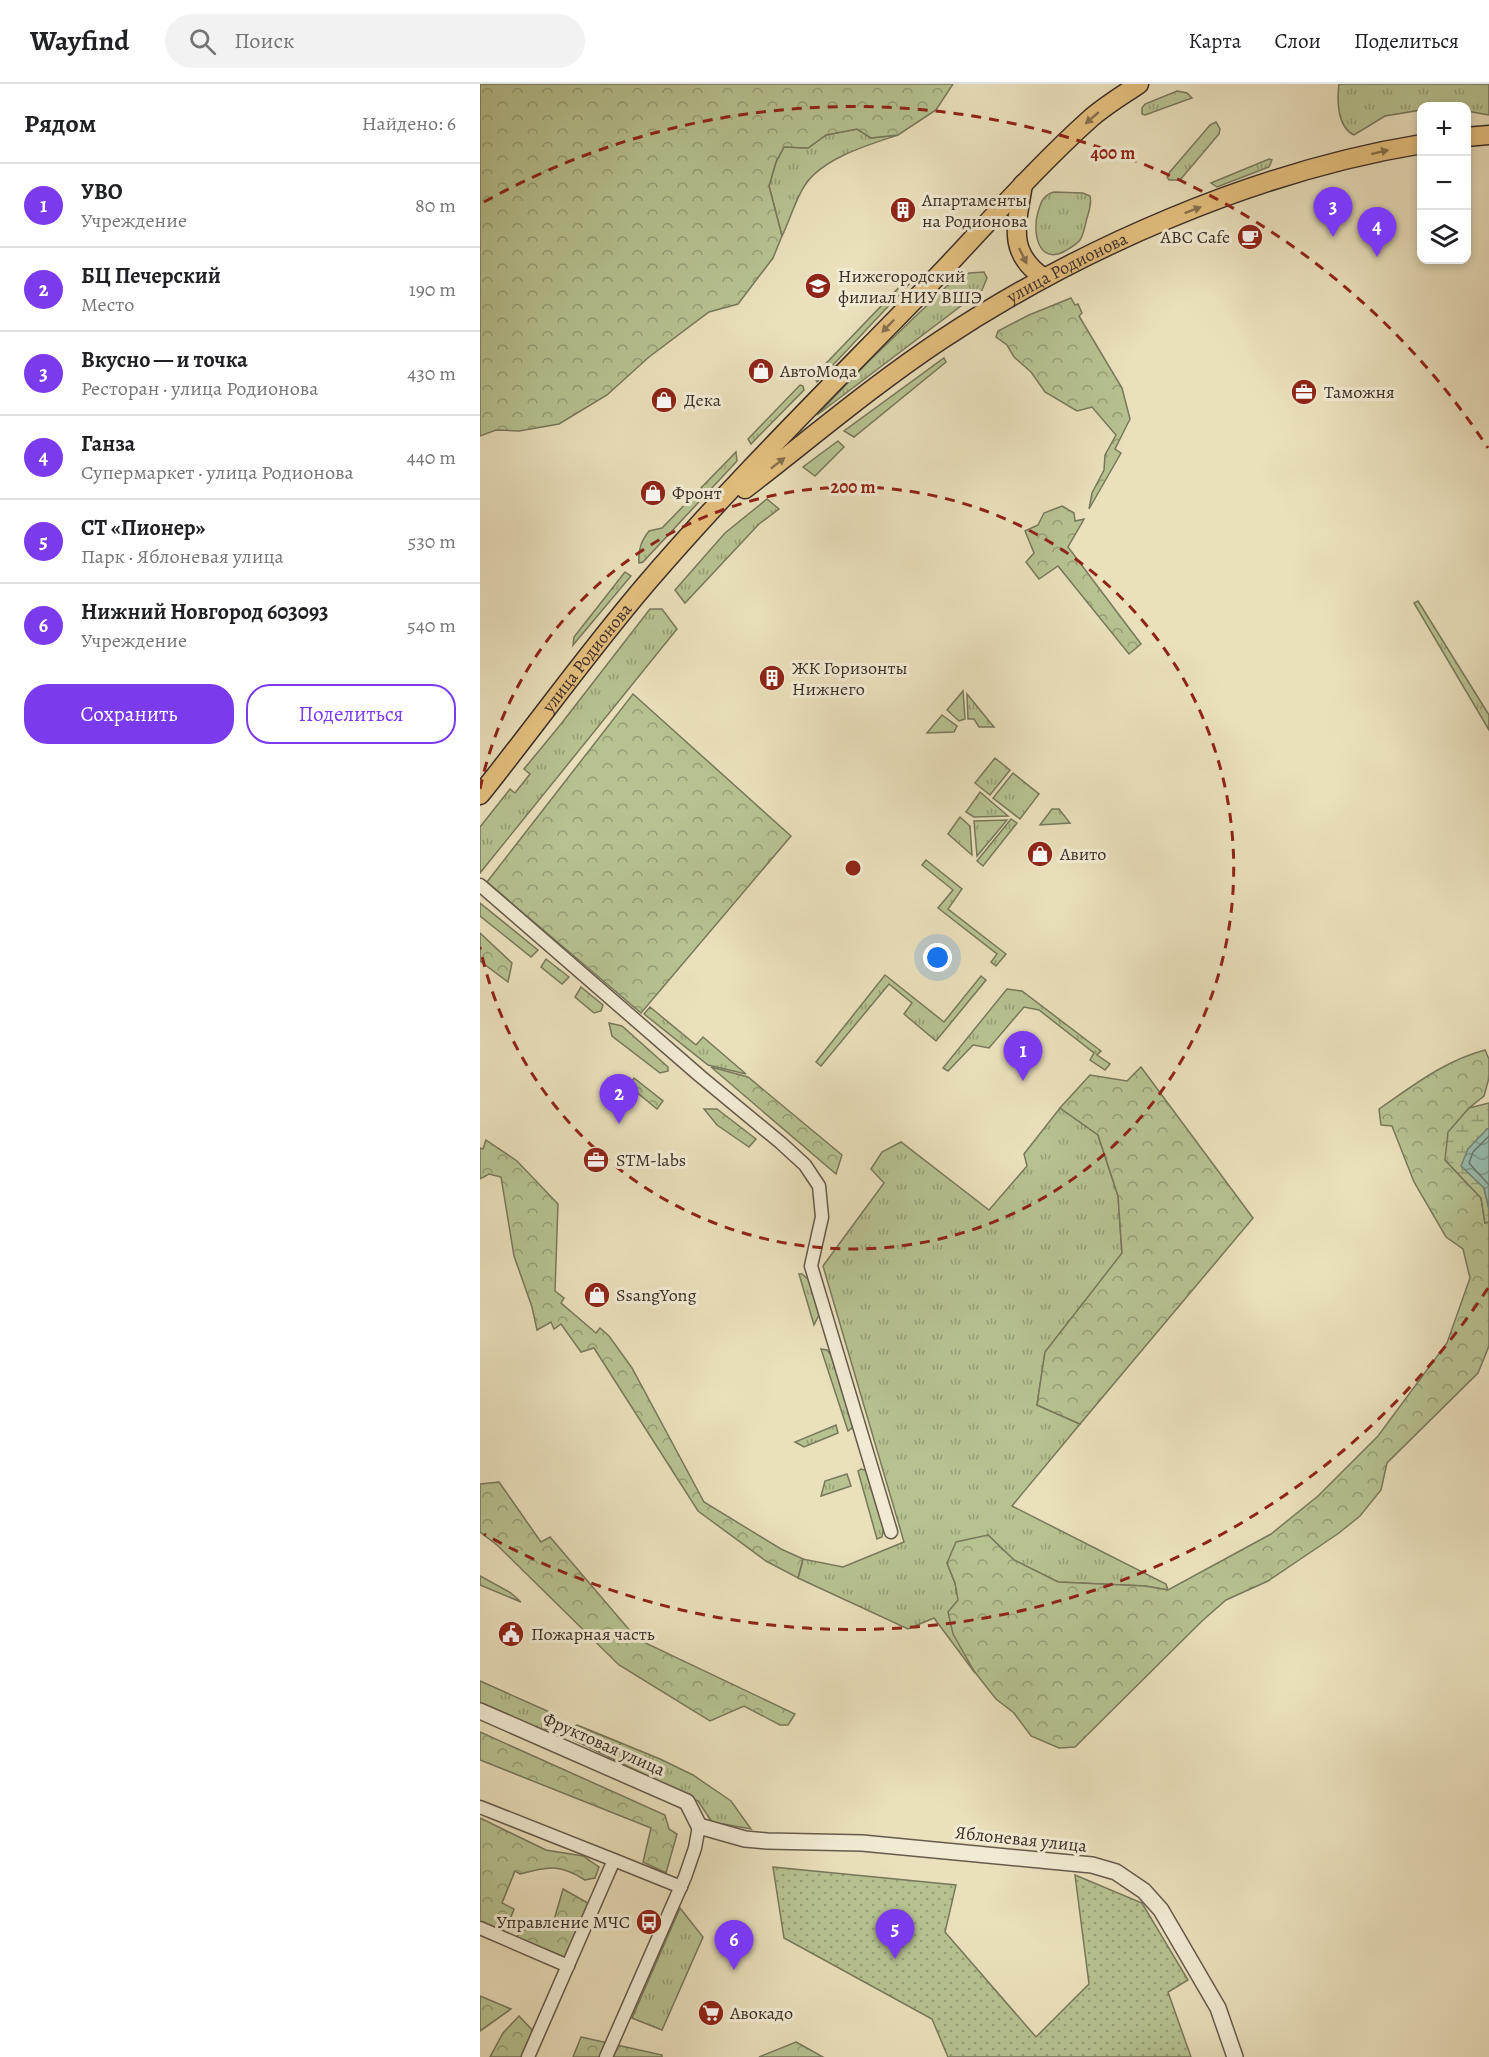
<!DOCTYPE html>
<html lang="ru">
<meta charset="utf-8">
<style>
body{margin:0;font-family:Alegreya,serif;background:#f2f2f2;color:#202124}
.controls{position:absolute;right:18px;top:18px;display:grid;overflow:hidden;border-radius:12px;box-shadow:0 3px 9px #0003}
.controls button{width:54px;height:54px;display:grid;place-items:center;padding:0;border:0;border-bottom:2px solid #e0e0e0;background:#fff;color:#202124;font:30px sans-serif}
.you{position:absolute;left:458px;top:874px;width:21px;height:21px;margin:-15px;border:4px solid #fff;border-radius:50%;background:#1a73e8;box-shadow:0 0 0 9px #1a73e833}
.badge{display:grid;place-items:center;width:39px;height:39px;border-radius:50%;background:#7c3aed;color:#fff;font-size:20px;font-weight:700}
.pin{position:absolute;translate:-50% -50px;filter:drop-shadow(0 2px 3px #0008)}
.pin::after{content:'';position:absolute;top:32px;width:21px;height:18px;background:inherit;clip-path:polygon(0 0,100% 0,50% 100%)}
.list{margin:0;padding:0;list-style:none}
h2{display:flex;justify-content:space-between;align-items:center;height:78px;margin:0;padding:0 24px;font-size:26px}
h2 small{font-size:20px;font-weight:400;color:#757577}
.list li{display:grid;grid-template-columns:39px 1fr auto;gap:18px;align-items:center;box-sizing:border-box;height:84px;padding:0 24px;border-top:2px solid #e0e0e0}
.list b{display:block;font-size:22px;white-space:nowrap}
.list p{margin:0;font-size:20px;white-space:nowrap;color:#757577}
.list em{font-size:20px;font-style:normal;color:#757577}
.actions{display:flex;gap:12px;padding:18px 24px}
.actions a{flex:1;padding:14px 0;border:2px solid #7c3aed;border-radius:24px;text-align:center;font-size:21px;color:#7c3aed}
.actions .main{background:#7c3aed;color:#fff}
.icon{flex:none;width:33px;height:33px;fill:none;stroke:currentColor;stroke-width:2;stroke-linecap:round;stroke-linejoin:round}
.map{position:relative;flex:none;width:1009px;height:1973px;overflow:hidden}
header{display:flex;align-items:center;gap:36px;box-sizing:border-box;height:84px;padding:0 30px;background:#fff;border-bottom:2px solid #e0e0e0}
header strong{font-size:28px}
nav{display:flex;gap:33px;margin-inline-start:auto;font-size:21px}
.search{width:420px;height:54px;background:#f2f2f2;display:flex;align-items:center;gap:15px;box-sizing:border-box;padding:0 21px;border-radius:33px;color:#757577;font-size:22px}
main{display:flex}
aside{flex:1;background:#fff}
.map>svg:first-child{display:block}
.grass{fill:url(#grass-tufts);stroke:#78785c;stroke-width:1.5}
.forest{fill:url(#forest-crowns);stroke:#78785c;stroke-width:1.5}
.wetland{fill:url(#wetland-marsh);stroke:#78785c;stroke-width:1.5}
.garden{fill:url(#garden-dots);stroke:#78785c;stroke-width:1.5}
.water{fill:url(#water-waves);stroke:#728479;stroke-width:1.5}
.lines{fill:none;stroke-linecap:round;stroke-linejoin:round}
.shore{stroke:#69766c;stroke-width:1.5}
.minor-casing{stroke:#665a4d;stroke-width:15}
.tertiary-casing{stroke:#665a4d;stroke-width:18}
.primary-casing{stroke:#3a2e28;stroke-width:21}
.minor{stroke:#f1ebd3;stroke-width:12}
.tertiary{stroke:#f1ebd3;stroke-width:15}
.primary{stroke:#e5c07e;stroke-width:18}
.oneway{fill:#87704f}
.ring{fill:none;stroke:#8f2418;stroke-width:3;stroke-dasharray:10 8}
.labels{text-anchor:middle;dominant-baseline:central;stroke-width:6;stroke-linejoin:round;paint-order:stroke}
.poi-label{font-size:18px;fill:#3a2e28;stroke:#f1ebd3;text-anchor:start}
.street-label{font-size:18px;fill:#3a2e28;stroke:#f1ebd3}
.centre{fill:#8f2418;stroke:#f1ebd3;stroke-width:3}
.ring-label{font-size:18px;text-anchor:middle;font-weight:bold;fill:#8f2418;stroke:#f1ebd3;stroke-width:6;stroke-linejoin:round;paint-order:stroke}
</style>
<header>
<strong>Wayfind</strong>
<div class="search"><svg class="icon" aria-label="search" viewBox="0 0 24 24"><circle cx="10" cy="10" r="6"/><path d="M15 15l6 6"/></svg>Поиск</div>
<nav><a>Карта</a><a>Слои</a><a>Поделиться</a></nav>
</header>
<main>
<aside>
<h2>Рядом<small>Найдено: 6</small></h2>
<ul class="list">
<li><span class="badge">1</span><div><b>УВО</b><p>Учреждение</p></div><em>80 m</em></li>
<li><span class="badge">2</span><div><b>БЦ Печерский</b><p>Место</p></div><em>190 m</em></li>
<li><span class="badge">3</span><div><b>Вкусно — и точка</b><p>Ресторан · улица Родионова</p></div><em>430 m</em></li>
<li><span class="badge">4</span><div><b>Ганза</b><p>Супермаркет · улица Родионова</p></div><em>440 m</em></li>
<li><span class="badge">5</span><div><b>СТ «Пионер»</b><p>Парк · Яблоневая улица</p></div><em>530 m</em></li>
<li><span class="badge">6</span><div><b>Нижний Новгород 603093</b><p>Учреждение</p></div><em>540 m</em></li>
</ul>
<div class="actions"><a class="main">Сохранить</a><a>Поделиться</a></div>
</aside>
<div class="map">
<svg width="1009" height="1973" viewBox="0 0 1009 1973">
<defs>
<pattern id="grass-tufts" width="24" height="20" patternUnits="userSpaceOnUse" patternTransform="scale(1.5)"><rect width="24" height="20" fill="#b7c291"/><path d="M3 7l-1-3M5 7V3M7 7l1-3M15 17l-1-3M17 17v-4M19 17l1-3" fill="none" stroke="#969e76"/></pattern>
<pattern id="forest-crowns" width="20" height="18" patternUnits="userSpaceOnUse" patternTransform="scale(1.5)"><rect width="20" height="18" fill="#b7c291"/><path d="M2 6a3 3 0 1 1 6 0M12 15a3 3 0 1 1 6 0" fill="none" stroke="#969e76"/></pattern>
<pattern id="wetland-marsh" width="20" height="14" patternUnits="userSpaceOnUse" patternTransform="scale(1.5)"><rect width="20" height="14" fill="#b7c291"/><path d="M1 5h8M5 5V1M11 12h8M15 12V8" fill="none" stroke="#969e76"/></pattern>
<pattern id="garden-dots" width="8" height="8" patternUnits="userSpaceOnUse" patternTransform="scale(1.5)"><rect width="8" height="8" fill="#b7c291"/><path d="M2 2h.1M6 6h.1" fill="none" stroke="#969e76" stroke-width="1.8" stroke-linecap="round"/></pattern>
<pattern id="water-waves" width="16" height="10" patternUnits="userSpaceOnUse" patternTransform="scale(1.5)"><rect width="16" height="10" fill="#98bdaf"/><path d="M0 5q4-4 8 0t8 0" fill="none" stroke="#7d9a8e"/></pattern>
</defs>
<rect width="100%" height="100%" fill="#eae0bc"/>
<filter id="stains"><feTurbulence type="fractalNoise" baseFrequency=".00333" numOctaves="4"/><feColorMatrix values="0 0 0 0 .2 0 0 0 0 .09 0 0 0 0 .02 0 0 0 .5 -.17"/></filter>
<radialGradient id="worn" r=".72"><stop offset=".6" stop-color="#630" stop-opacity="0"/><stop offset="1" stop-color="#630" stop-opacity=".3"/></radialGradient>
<!-- grass -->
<g class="grass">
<path d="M859 0H1009V31L987 27 986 22H942L941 26 905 32 874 51C857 43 857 16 859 0Z"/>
<path d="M697 7 707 9 712 14 665 31 662 30V24L665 20Z"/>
<path d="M736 38 740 45 739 50 700 96H689L687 93 689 89 730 41Z"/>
<path d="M377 45 391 54 418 51C388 61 343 74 325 101 315 116 310 136 302 152L289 102 296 78 304 63 328 64 346 51Z"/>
<path d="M789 75 792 76 789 83 737 103 731 99Z"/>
<path d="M574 108 603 109 610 112C612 120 609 127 607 134 605 141 604 150 600 156 596 161 590 164 585 167 558 182 552 147 558 128 561 118 563 111 574 108Z"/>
<path d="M504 188 507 194 502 206 337 331 388 278 468 201 489 189Z"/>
<path d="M429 193 434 195 337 298 334 292Z"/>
<path d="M464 274 466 278 374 353 364 347Z"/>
<path d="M320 301 323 302 324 306 271 360 268 355Z"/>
<path d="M358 357 364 363 335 392 323 383Z"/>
<path d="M256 368 257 377 163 478 159 479C158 466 161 457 169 447L182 444Z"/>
<path d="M287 415 299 425 279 440 205 519 195 506 245 449Z"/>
<path d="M145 488 151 492 93 561 94 553Z"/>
<path d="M938 517 1009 631V646L934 519Z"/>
<path d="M170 525H182L197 545 0 789V743L30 705 35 709 50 690 44 685 81 640Z"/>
<path d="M483 607 485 635 479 637 467 626Z"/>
<path d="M487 610 514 643H499L494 635H488Z"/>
<path d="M462 631 477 642 474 648 447 649Z"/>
<path d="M515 674 530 686 510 711 495 699Z"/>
<path d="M533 689 559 710 540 735 513 714Z"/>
<path d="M500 708 528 732 494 733 486 728Z"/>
<path d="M572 725H579L590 739 560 741Z"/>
<path d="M480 733 490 742 492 771 468 750Z"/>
<path d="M531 735 537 739 503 782 497 777Z"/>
<path d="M527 736 497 772 494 737Z"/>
<path d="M446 776 482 805 468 825 526 870 516 882 511 878 517 870 458 824 473 806 442 781Z"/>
<path d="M405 891 464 938 501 892 506 896 456 957 424 930 432 919 409 900 341 982 336 978Z"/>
<path d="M527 905 542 907 621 967 617 971 630 980 625 986 610 976 614 969 559 926 544 923 509 964 493 961 468 987 463 984Z"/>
<path d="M170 923 216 961 223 953 266 990 228 981 164 930Z"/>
<path d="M580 1024 618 1051 638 1112 642 1170 565 1268 557 1321 600 1340 532 1422 686 1500 688 1506 665 1502 578 1498 534 1476 508 1451 467 1479 475 1499 495 1589 454 1534 428 1545 318 1494 323 1475 363 1483 424 1458 343 1182 404 1099 391 1085 402 1068 421 1058 509 1126 547 1082 544 1070Z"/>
<path d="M319 1190H322L329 1196 339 1231 334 1241Z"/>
<path d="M341 1265 347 1266 351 1271 373 1338 372 1344 368 1347Z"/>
<path d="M356 1341 358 1349 324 1363 315 1358Z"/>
<path d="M381 1385 387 1387 404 1443 402 1453 397 1455 378 1387Z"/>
<path d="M367 1390 371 1402 341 1412 345 1397Z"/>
<path d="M0 1492 31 1509 41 1518 0 1501Z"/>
<path d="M0 1597 74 1630V1639L70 1645 63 1646 0 1619Z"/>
<path d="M97 1641 180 1675 213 1691 251 1717 271 1745 232 1738 218 1717 94 1656 90 1650 92 1644Z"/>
<path d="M200 1824 223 1853 182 1946 152 1934Z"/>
</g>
<!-- forest -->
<g class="forest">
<path d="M0 0H473L456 26 418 51 391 54 377 45 346 51 328 64 304 63 296 78 289 102 302 152 293 174 258 220 229 228 169 273 127 311 79 340 39 347 16 346 0 352Z"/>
<path d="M591 214 595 221 598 220 602 229 599 232 642 304 650 335 635 365 641 369 609 425 612 409 624 386 625 371 636 351 612 323 597 327 565 308 551 288 534 273 527 261 516 253 518 247 549 231Z"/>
<path d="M582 422 594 429 595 437 604 435 588 463 661 560 649 570 578 482 559 495 546 478 554 469 545 447 558 441 564 429Z"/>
<path d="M153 610 311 752 161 929 7 798Z"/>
<path d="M0 819 58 866 51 873 0 832Z"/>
<path d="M0 849 32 879 28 898 0 877Z"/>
<path d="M66 875 89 893 82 900 61 883Z"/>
<path d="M101 903 123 921 121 927 114 929 95 913Z"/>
<path d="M129 939 142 942 188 983V987L180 989 132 952Z"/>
<path d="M1005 966 1009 975V994L1004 1012 989 1024 965 1076 1001 1114 1005 1139 1009 1138V1262L998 1289 907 1379 901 1406 880 1432 859 1449 788 1497 746 1516 722 1537 595 1663 579 1664 551 1652 534 1629 516 1615 494 1587 473 1550 468 1528 478 1516 475 1499 467 1479 476 1458 508 1451 534 1476 578 1498 665 1502 688 1506 791 1450 838 1412 898 1352 967 1259 990 1194 983 1165 966 1153 934 1098 912 1042 901 1041 899 1025C934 1001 964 977 1005 966Z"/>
<path d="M231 983 268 993 362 1071 356 1090Z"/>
<path d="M661 983 773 1134 600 1340 557 1321 565 1268 642 1169 638 1112 618 1051 580 1024 610 991 647 997Z"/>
<path d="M154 994 183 1017 177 1025 149 1002Z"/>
<path d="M224 1025H237L276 1055 269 1063 237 1041Z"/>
<path d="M6 1056 37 1077 78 1120 75 1207 84 1214 81 1219 116 1249 120 1244 129 1252 152 1284 224 1418 301 1465 323 1475 318 1494 286 1477 218 1427 114 1264 101 1268 81 1240 74 1245 71 1238 57 1246 52 1223 34 1172 21 1093 9 1090 0 1095V1064L3 1065Z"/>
<path d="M19 1398 61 1458 70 1453 157 1555 315 1630 308 1641H300L264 1622 230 1637 139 1581 17 1461 0 1448V1400Z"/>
<path d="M108 1646 141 1659 135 1666 122 1669 96 1657V1651Z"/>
<path d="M0 1648 185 1731 189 1745 197 1750 186 1789 163 1778 171 1744 0 1676Z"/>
<path d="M0 1734 66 1766 103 1772 119 1783 115 1794 105 1796C80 1780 68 1782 40 1790L35 1787 22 1819 34 1825 25 1849 0 1838Z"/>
<path d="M83 1805 108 1819 85 1877 34 1855 44 1846 72 1843Z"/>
<path d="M0 1912 31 1925 0 1947Z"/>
<path d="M39 1932 53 1947 42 1973H10L23 1949Z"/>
<path d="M101 1953 182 1971V1973H93Z"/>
<path d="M316 1958 343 1973H279Z"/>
</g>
<!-- wetland -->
<path class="wetland" d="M1009 1019V1045H1007L1004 1104 1009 1125V1138L1005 1139 1001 1114 965 1076 968 1048 989 1024Z"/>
<!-- garden -->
<path class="garden" d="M293 1783 476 1801 465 1848 556 1953 609 1900 595 1791 662 1819 708 1896 688 1908 711 1973H468L452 1935 304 1854Z"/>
<!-- water -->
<path class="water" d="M1007 1045H1009V1125L1004 1104 981 1082 988 1065Z"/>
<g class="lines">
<!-- shore -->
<path class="shore" d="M1009 1052 993 1068 989 1079 1009 1101"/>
<!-- minor casing -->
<g class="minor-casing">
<g id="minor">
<path d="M0 801 220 992 301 1059 325 1081 339 1102 342 1133 331 1182 411 1448"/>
<path d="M0 1723 134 1776"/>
<path d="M0 1844 88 1882"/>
<path d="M48 1973 134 1776 201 1803"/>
<path d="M126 1973 205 1793 215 1764 219 1742"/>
</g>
</g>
<!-- tertiary casing -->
<g class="tertiary-casing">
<path id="tertiary" d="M0 1627 207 1718 219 1742 265 1755 287 1757 382 1759 612 1781 636 1788 664 1807 681 1826 738 1924 755 1973"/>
</g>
<!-- primary casing -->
<g class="primary-casing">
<g id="primary">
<path d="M986 53 1009 51"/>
<path d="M543 100C537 140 526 168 564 194"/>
<path id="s1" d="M265 405C330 355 392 302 461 256 600 164 776 87 942 60"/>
<path id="s2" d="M0 711C56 641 108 568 166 500 255 396 353 300 448 202 502 146 553 86 611 34 626 21 643 11 659 0"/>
</g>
</g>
<!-- minor -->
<use href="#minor" class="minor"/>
<!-- tertiary -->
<use href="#tertiary" class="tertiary"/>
<!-- primary -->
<use href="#primary" class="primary"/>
</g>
<!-- one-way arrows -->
<defs><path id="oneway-solid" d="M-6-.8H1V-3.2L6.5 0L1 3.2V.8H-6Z" transform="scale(1.5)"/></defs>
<g class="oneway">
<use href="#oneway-solid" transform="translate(612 34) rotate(139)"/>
<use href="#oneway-solid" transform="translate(900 68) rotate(-14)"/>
<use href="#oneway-solid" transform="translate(713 126) rotate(-21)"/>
<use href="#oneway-solid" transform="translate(543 172) rotate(64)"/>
<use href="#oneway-solid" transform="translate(408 242) rotate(134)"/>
<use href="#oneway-solid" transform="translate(298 379) rotate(-38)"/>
</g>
<!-- distance rings -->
<g class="ring">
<path d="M0 705A381 381 0 1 1 0 863"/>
<path d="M1008 1204A761 761 0 0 1 4 1450M4 118A761 761 0 0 1 1008 364"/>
</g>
<!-- icons -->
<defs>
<g id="building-disc" transform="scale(1.35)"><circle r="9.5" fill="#8f2418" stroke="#f1ebd3"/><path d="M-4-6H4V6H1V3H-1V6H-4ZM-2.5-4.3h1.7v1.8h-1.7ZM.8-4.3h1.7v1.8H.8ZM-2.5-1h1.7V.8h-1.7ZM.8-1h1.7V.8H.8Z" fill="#fff"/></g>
<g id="cafe-disc" transform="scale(1.35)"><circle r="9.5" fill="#8f2418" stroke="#f1ebd3"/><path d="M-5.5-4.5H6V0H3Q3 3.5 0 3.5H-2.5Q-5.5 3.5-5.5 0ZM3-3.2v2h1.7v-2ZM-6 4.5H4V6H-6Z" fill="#fff"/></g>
<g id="university-disc" transform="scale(1.35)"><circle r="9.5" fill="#8f2418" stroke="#f1ebd3"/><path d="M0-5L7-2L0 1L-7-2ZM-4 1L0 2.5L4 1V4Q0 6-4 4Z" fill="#fff"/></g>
<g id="shop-disc" transform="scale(1.35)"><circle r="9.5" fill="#8f2418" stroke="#f1ebd3"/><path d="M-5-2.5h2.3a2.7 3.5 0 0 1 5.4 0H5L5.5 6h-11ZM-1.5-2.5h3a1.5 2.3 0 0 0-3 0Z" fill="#fff"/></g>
<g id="office-disc" transform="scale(1.35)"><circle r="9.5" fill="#8f2418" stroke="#f1ebd3"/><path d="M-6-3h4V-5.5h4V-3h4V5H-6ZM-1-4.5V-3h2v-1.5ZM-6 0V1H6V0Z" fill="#fff"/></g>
<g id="civic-disc" transform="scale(1.35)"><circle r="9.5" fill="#8f2418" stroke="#f1ebd3"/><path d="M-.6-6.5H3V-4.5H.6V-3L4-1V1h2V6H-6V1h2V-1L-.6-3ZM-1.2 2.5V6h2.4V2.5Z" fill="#fff"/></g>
<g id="bus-disc" transform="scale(1.35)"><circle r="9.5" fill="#8f2418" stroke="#f1ebd3"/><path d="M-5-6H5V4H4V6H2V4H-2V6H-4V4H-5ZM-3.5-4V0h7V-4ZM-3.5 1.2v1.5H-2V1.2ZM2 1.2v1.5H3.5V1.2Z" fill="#fff"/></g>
<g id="supermarket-disc" transform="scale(1.35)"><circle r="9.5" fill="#8f2418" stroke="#f1ebd3"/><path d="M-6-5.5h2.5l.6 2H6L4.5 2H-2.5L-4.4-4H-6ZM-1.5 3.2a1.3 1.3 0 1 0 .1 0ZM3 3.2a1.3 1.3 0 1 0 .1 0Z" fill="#fff"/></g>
</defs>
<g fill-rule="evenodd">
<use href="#building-disc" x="423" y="126"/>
<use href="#cafe-disc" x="770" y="153"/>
<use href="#university-disc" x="338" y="202"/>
<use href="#shop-disc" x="281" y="287"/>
<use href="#office-disc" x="824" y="308"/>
<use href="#shop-disc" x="184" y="316"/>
<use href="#shop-disc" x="173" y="409"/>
<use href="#building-disc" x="292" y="594"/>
<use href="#shop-disc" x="560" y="770"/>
<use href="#office-disc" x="116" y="1076"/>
<use href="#shop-disc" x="117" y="1211"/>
<use href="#civic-disc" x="31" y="1550"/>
<use href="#bus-disc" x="169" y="1838"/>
<use href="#supermarket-disc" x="231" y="1929"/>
</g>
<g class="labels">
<!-- poi labels -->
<g class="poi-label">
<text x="442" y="116">Апартаменты<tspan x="442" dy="21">на Родионова</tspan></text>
<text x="750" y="153" text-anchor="end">АВС Cafe</text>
<text x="358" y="192">Нижегородский<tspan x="358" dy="21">филиал НИУ ВШЭ</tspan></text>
<text x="300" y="287">АвтоМода</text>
<text x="844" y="308">Таможня</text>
<text x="204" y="316">Дека</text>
<text x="192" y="409">Фронт</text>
<text x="312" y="584">ЖК Горизонты<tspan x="312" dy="21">Нижнего</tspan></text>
<text x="580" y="770">Авито</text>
<text x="136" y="1076">STM-labs</text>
<text x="136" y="1211">SsangYong</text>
<text x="51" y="1550">Пожарная часть</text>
<text x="150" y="1838" text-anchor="end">Управление МЧС</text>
<text x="250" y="1929">Авокадо</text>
</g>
<!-- street labels -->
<g class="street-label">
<text stroke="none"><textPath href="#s1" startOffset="392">улица Родионова</textPath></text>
<text stroke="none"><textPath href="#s2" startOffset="174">улица Родионова</textPath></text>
<text transform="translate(124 1660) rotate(24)">Фруктовая улица</text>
<text transform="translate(541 1755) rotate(6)">Яблоневая улица</text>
</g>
</g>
<circle cx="373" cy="784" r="9" class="centre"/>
<g class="ring-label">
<text x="633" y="75">400 m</text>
<text x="373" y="409">200 m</text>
</g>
<rect width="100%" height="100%" filter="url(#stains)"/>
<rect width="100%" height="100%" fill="url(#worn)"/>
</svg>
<div class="controls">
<button>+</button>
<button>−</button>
<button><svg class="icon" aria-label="layers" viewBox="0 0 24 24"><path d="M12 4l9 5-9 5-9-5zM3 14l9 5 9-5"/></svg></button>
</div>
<div class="you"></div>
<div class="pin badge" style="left:543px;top:997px">1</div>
<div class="pin badge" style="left:139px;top:1040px">2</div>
<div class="pin badge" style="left:853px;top:153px">3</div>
<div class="pin badge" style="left:897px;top:173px">4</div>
<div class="pin badge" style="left:415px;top:1875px">5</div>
<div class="pin badge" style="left:254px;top:1886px">6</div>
</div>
</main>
